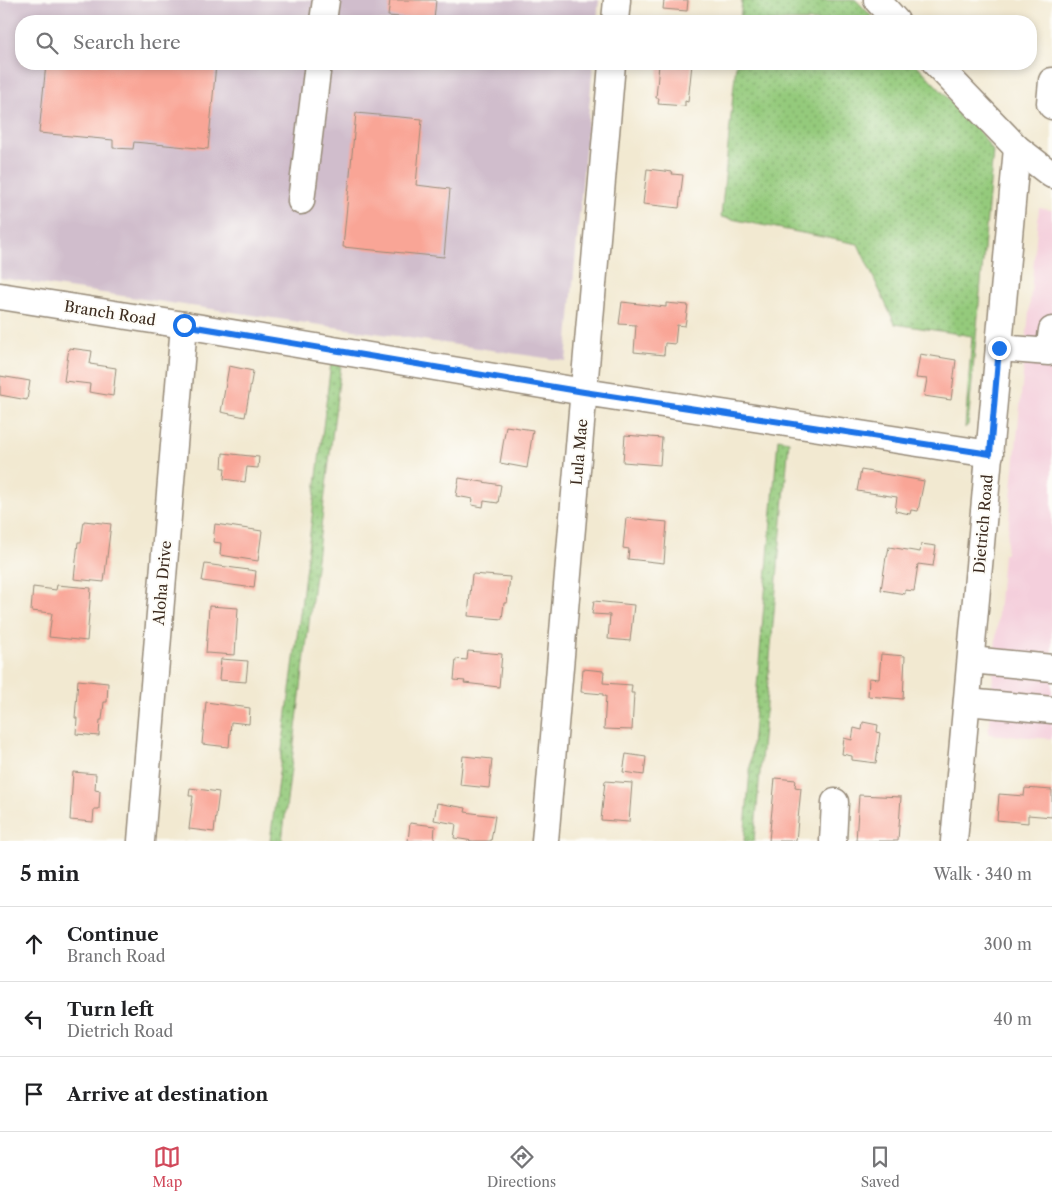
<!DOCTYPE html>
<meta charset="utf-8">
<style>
body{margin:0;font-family:"Libre Caslon Text",serif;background:#f2f2f2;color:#202124}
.stop{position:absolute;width:15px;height:15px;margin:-11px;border:4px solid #1a73e8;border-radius:50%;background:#fff}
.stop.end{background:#1a73e8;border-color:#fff;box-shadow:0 1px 5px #0008}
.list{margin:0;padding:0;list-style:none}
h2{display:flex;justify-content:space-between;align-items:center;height:65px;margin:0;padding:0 20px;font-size:21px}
h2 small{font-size:16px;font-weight:400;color:#757577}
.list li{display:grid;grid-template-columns:32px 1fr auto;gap:15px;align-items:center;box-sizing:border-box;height:75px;padding:0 20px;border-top:1px solid #e0e0e0}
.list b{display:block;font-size:19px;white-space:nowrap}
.list p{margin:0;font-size:16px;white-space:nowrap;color:#757577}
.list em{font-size:16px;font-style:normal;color:#757577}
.icon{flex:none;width:28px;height:28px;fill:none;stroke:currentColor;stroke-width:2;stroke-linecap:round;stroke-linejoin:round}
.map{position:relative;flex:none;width:1052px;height:841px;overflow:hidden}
.search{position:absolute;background:#fff;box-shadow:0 2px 8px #0003;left:15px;right:15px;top:15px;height:55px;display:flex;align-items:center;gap:12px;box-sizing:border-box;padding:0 18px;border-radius:20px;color:#757577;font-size:19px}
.sheet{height:290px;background:#fff}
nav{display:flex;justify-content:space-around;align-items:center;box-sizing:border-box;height:70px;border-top:1px solid #e0e0e0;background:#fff;font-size:14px;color:#757577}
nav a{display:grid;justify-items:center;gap:2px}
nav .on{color:#d1495b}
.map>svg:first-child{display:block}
.built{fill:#f4cfdc}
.industrial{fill:#d0bdcc}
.grass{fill:url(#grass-dots);stroke:#687a4d}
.building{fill:#f9a596}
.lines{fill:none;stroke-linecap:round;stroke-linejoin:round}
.minor-casing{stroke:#968a78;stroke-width:29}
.minor{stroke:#fff;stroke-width:26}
.route{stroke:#1a73e8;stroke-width:6}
.labels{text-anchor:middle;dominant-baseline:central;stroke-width:4;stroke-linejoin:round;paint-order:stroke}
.street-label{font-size:15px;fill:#3b2a1e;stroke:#fdfcf7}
</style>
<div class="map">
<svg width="1052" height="841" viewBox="0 0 1052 841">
<defs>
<pattern id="grass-dots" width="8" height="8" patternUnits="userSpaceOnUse" patternTransform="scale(1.25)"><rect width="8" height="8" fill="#94ca7c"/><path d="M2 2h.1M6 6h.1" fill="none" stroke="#7aa465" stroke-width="1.8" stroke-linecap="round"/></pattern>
</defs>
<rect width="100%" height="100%" fill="#fdfcf7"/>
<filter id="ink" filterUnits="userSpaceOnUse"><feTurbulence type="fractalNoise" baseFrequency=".02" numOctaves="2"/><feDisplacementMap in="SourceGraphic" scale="10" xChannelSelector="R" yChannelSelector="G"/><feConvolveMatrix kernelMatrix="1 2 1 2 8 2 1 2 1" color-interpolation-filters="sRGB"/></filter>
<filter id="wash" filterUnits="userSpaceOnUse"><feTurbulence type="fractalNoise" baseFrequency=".0096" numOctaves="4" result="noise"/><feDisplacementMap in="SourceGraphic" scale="20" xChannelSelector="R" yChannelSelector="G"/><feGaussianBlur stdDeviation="1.12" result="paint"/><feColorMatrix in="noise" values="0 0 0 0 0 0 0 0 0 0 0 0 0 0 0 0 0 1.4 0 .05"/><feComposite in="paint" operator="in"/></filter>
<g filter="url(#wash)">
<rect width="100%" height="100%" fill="#f2e9d1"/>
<!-- built -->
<path class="built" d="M1039 208 1052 210V739L988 734 1003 554 1006 552Z"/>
<!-- industrial -->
<path class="industrial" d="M0 0H599L597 21H21V64H593L566 361 0 278Z"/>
<!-- grass -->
<g class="grass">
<path d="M742 0H856L876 21H740Z"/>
<path d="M736 64H916L980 132 993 151 968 425 965 428 972 336 895 324 858 244 721 217Z"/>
<path d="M331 363 341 365 282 841H270L300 614Z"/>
<path d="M778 439 789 441 754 841H744Z"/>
</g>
<g id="blocks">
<!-- building -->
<g class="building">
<path d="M390 0H436L434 20 388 16Z"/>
<path d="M664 0H688L687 11 663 9Z"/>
<path d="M46 64H216L208 149 134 142 133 149 113 148V140L39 133Z"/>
<path d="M659 64H692L688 102 685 101V106L658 104 659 98H656Z"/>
<path d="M356 113 422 119 416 185 450 189 444 257 343 247Z"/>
<path d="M647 169 673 172 672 174 683 175 679 208 643 204Z"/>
<path d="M622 302 666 307V303L688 305 685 326 677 325 675 344 665 343 664 355 634 352 636 325 619 324Z"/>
<path d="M69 348 92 351 90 364 116 368 113 396 89 392 90 384 64 381Z"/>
<path d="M920 354 956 360 951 400 924 396 927 379 916 378Z"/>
<path d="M229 366 253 371 245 417 221 412Z"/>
<path d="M0 376 30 381 27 400 0 395Z"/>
<path d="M506 426 533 430 527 468 500 463Z"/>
<path d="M625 435 662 438 660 465 623 462Z"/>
<path d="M223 453 259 457 258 468 247 467 245 482 224 479 225 468H222Z"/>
<path d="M861 470 924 481 918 511 911 510 910 514 895 511 897 497 857 491Z"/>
<path d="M459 478 501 485 498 503 484 501 483 507 472 505 473 499 456 496Z"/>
<path d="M626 518 667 522 664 563 628 559 629 549 623 548Z"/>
<path d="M84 521 111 524 104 582 74 579 78 542H81Z"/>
<path d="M215 524 262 531 258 561 220 555 221 543 213 542Z"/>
<path d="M921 544 936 546 933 566 918 564 914 591 905 590V594L881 590 886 557H887L889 547 920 552Z"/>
<path d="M205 564 256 571 254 588 202 581Z"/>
<path d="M472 574 510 577 507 603H504L502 619 468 616Z"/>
<path d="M57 585 91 588 87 641 49 637 52 613 31 611 33 587 56 590Z"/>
<path d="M594 601 634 605 630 641 608 639 610 615 592 614Z"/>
<path d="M209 606 238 608 235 655 206 653Z"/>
<path d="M468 651 502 654 499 687 464 683 465 681 454 680 456 659 467 660Z"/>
<path d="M881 654 905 656 903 699 868 696 869 678 879 679Z"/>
<path d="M221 659 248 661 246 682 219 680Z"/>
<path d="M583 669 604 671 603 683 632 685 631 693H634L632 730 604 729 606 696H603V694L581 692Z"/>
<path d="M78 680 108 683 107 702H104L102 720H100L99 736 76 734 77 718H75Z"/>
<path d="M206 702 250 708 249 724 231 722 229 747 202 744Z"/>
<path d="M863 722 878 725 877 732 880 733 876 763 852 760V756L842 754 844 738 852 740 854 728 862 730Z"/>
<path d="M626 754 646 757 644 775 623 772Z"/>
<path d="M463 756 492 759 489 788 460 785Z"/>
<path d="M73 772 96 774 95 790 100 791 99 809H94L93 822 70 820Z"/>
<path d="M775 778 796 780 795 787 801 788 796 841H769Z"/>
<path d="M605 781 632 783 629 822 601 820Z"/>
<path d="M190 788 219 792 214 832 189 829 193 796H189Z"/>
<path d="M1025 788 1052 790V817L1028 815V823L997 820 999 794 1024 796Z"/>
<path d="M859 795 901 797 898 841H856Z"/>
<path d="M437 803 466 808 465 812 495 816 491 841H473L454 838 456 824 434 820Z"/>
<path d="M410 823 435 826 434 841H408Z"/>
</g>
</g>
</g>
<g filter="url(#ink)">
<use href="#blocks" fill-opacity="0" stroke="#968a78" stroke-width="1"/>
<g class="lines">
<!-- minor casing -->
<g class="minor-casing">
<g id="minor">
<path d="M877 0 896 21"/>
<path d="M323 21 326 0"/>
<path d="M615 21 617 0"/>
<path d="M936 64 1017 148 1052 175"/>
<path d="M1052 81 1050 103 1052 106"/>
<path d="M301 201 318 64"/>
<path d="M0 296 184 325 584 392 990 454"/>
<path d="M999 348 1049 352 1052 330"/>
<path d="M971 660 1052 668"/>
<path d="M967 702 1052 710"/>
<path d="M141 841 184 325"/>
<path d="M545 841 612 64"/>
<path d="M833 841 835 802"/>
<path d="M954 841 1017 148"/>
</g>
</g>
<!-- minor -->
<use href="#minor" class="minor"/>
</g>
</g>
<g class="lines" filter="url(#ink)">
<!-- route -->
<path class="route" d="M184 325 584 392 990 454 999 348"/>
</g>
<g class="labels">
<!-- street labels -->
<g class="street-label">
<text transform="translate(110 313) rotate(9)">Branch Road</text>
<text transform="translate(579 452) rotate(-85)">Lula Mae</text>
<text transform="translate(983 524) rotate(-85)">Dietrich Road</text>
<text transform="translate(162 583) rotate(-85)">Aloha Drive</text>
</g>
</g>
</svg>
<div class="stop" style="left:184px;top:325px"></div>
<div class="stop end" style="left:999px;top:348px"></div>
<div class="search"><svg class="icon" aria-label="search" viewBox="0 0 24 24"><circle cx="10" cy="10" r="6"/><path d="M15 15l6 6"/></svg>Search here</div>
</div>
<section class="sheet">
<h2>5 min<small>Walk · 340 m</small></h2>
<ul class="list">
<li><svg class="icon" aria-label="ahead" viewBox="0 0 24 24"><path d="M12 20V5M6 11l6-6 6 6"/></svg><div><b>Continue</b><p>Branch Road</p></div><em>300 m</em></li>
<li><svg class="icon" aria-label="left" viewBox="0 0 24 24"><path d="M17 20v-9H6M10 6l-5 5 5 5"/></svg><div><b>Turn left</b><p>Dietrich Road</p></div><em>40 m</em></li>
<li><svg class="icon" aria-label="arrive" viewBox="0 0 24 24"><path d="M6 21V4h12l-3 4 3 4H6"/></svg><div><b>Arrive at destination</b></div></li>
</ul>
</section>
<nav>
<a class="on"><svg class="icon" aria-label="map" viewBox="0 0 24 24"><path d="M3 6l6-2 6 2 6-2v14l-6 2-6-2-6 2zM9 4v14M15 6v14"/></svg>Map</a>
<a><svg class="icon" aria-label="directions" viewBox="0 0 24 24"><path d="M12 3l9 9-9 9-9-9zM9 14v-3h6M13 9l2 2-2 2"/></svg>Directions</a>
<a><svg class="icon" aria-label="saved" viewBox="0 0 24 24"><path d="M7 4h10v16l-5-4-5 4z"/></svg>Saved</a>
</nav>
